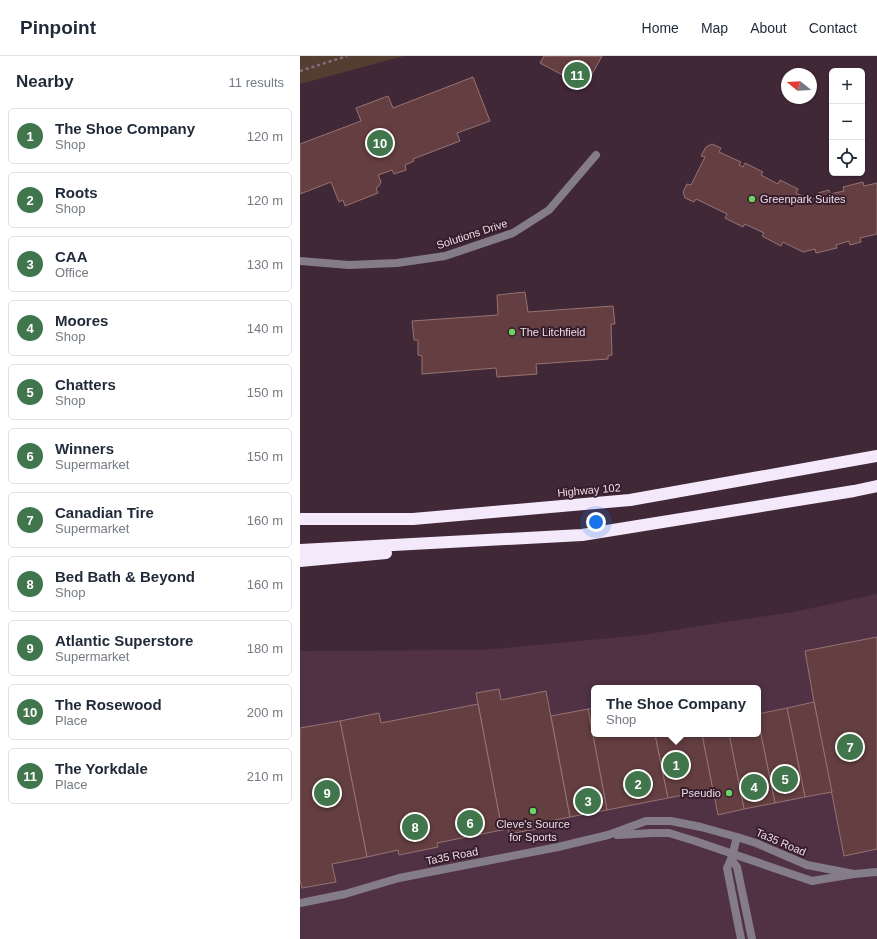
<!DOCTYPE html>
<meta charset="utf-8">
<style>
body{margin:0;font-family:Helvetica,sans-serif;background:#f2f2f3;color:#1f2937}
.controls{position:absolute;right:12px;top:12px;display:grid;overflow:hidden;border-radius:6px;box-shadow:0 1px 3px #0004}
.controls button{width:36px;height:36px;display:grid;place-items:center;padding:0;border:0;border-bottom:1px solid #e0e1e3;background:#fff;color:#1f2937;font:20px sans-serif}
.compass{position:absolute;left:481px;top:12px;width:36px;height:36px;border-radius:50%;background:#fff;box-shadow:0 1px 3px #0004;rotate:288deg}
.you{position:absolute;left:296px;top:466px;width:14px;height:14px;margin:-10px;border:3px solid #fff;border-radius:50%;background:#1a73e8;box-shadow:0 0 0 6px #1a73e833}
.badge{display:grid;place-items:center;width:26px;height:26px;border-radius:50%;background:#41754b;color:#fff;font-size:13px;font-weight:700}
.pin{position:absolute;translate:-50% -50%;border:2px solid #fff;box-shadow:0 1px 4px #0006}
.popup{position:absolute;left:291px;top:629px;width:170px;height:52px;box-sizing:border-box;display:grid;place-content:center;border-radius:6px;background:#fff;filter:drop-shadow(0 1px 3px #0005);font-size:13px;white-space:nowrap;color:#747a83}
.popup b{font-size:15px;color:#1f2937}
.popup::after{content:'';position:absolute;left:50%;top:100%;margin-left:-8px;border:8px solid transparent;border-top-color:#fff}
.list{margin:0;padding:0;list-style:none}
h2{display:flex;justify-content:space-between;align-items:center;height:52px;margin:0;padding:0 16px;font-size:17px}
h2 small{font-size:13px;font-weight:400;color:#747a83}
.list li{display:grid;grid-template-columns:26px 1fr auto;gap:12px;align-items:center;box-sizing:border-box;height:56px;margin:0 8px 8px;padding:0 8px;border:1px solid #e0e1e3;border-radius:6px}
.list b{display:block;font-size:15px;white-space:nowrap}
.list p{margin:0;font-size:13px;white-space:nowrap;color:#747a83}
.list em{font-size:13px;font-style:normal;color:#747a83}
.icon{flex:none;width:22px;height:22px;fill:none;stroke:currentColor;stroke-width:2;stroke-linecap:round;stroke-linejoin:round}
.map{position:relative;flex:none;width:577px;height:883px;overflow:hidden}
header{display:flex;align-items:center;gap:24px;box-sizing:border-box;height:56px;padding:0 20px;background:#fff;border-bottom:1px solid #e0e1e3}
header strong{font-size:19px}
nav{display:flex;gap:22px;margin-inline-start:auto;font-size:14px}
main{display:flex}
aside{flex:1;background:#fff}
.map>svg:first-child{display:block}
.built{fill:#513244;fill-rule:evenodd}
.green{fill:#543e32}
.building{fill:#643e40;stroke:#967374}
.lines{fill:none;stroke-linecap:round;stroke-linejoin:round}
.path{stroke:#836d7a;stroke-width:2.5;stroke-dasharray:3 3;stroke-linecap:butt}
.service{stroke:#847d89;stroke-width:8}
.motorway{stroke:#f4e9fb;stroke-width:12}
.poi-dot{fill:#6ad364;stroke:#371e2c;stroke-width:1.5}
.labels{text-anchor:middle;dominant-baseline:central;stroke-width:4;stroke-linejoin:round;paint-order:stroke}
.poi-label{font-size:11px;fill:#eddce5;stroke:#371e2c;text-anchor:start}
.street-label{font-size:11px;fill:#eddce5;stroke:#371e2c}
</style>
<header>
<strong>Pinpoint</strong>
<nav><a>Home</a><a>Map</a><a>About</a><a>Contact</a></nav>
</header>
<main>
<aside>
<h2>Nearby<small>11 results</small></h2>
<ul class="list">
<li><span class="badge">1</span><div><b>The Shoe Company</b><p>Shop</p></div><em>120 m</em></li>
<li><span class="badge">2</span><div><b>Roots</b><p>Shop</p></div><em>120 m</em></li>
<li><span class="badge">3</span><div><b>CAA</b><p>Office</p></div><em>130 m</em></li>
<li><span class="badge">4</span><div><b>Moores</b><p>Shop</p></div><em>140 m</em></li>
<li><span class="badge">5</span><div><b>Chatters</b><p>Shop</p></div><em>150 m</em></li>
<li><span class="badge">6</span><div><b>Winners</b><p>Supermarket</p></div><em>150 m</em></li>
<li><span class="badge">7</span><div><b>Canadian Tire</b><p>Supermarket</p></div><em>160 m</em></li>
<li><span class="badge">8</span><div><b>Bed Bath &amp; Beyond</b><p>Shop</p></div><em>160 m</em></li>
<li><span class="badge">9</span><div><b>Atlantic Superstore</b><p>Supermarket</p></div><em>180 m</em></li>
<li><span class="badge">10</span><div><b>The Rosewood</b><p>Place</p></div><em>200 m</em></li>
<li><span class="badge">11</span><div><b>The Yorkdale</b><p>Place</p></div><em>210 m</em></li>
</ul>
</aside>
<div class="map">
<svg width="577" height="883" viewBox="0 0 577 883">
<rect width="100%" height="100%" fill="#412837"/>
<!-- built -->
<path class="built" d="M577 538V883H0V595L184 594 342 579 499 555ZM294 632H458V678H294Z"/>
<!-- green -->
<path class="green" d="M0 0H104L0 28Z"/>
<!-- building -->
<g class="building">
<path d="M244 0H302L285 31 240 7Z"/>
<path d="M173 21 190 65 157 77 160 85 113 103 114 105 105 109 106 114 94 118 92 114 78 119 81 126 79 130 76 132 78 137 45 150 43 144 39 146 31 126 0 138V88L61 65 56 52 88 40 93 52Z"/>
<path d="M412 88 421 92 419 96 441 106 439 109 443 111 445 107 463 116 461 119 478 128 480 124 498 133 496 137 509 143 519 141 518 137 529 134 530 138 544 135 543 131 563 126 564 130 577 127V178L560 182 561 186 550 189 549 185 536 189 537 192 516 197 515 193 503 196 483 186 481 190 462 180 464 177 445 168 443 171 425 162 427 158 396 143 394 146 385 142 383 136 387 128 391 129 405 101 401 100 406 91Z"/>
<path d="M225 236 228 256 313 250 315 268H311L312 299 308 300V303L236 308 237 318 197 321 196 312 122 318V300L118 299V284H114L112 265 198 259 197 239Z"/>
<path d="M577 581V793L544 800 514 646 505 595Z"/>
<path d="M199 633 201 644 246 635 270 761 241 767 242 772 209 778 208 773 202 774 176 637Z"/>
<path d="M514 646 532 736 505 741 487 652Z"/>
<path d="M178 648 202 774 137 787 138 791 99 799 98 794 67 801 40 665 79 657 81 667Z"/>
<path d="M294 652V678H355L368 742 307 754 288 653Z"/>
<path d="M487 652 505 741 475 747 458 664V658Z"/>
<path d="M288 653 307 754 270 761 251 660Z"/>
<path d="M458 664 475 747 444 753 429 678H458Z"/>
<path d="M40 665 67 801 32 808 36 826 2 832 0 824V672Z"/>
<path d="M355 678H402L413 733 368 742Z"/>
<path d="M402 678H429L444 753 418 759Z"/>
</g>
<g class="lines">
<!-- path -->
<path class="path" d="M0 15 47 0"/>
<!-- service -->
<g class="service">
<path d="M0 205 49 209 97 207 145 200 213 177 249 154 296 99"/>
<path d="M317 779 352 777H369L395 785 512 825 554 818 577 816"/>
<path d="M437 781C434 791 433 802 427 812L441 883"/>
<path d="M432 804 437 811 452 883"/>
<path d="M0 847 45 838 99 822 258 791 308 779 346 765H371L401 771 437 781 456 787 507 809 554 818"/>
</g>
<!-- motorway -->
<g class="motorway">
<path d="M0 463H113L330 444 577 400"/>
<path d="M0 494 282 479 554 435 577 430"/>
<path d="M0 505 86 497"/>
</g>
</g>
<!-- markers -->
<g class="poi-dot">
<circle cx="452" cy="143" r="4"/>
<circle cx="212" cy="276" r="4"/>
<circle cx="429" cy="737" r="4"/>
<circle cx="233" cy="755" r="4"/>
</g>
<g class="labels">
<!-- poi labels -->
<g class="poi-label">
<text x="460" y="143">Greenpark Suites</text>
<text x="220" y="276">The Litchfield</text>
<text x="421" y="737" text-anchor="end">Pseudio</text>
<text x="233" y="768" text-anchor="middle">Cleve's Source<tspan x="233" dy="13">for Sports</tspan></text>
</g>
<!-- street labels -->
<g class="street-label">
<text transform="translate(172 178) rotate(-18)">Solutions Drive</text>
<text transform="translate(289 434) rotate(-5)">Highway 102</text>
<text transform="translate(481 786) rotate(23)">Ta35 Road</text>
<text transform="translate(152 800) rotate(-11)">Ta35 Road</text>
</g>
</g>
</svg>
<div class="controls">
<button>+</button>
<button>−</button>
<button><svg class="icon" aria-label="locate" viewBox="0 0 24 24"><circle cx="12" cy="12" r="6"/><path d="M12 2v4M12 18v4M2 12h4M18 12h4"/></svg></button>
</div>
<svg class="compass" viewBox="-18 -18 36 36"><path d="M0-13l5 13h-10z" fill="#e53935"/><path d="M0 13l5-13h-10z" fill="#747a83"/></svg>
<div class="you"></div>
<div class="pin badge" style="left:376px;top:709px">1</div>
<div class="popup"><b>The Shoe Company</b>Shop</div>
<div class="pin badge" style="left:338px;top:728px">2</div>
<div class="pin badge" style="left:288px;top:745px">3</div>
<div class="pin badge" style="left:454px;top:731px">4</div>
<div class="pin badge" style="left:485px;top:723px">5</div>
<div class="pin badge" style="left:170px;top:767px">6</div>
<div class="pin badge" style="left:550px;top:691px">7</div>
<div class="pin badge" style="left:115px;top:771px">8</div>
<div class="pin badge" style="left:27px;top:737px">9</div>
<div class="pin badge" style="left:80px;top:87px">10</div>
<div class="pin badge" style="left:277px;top:19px">11</div>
</div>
</main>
